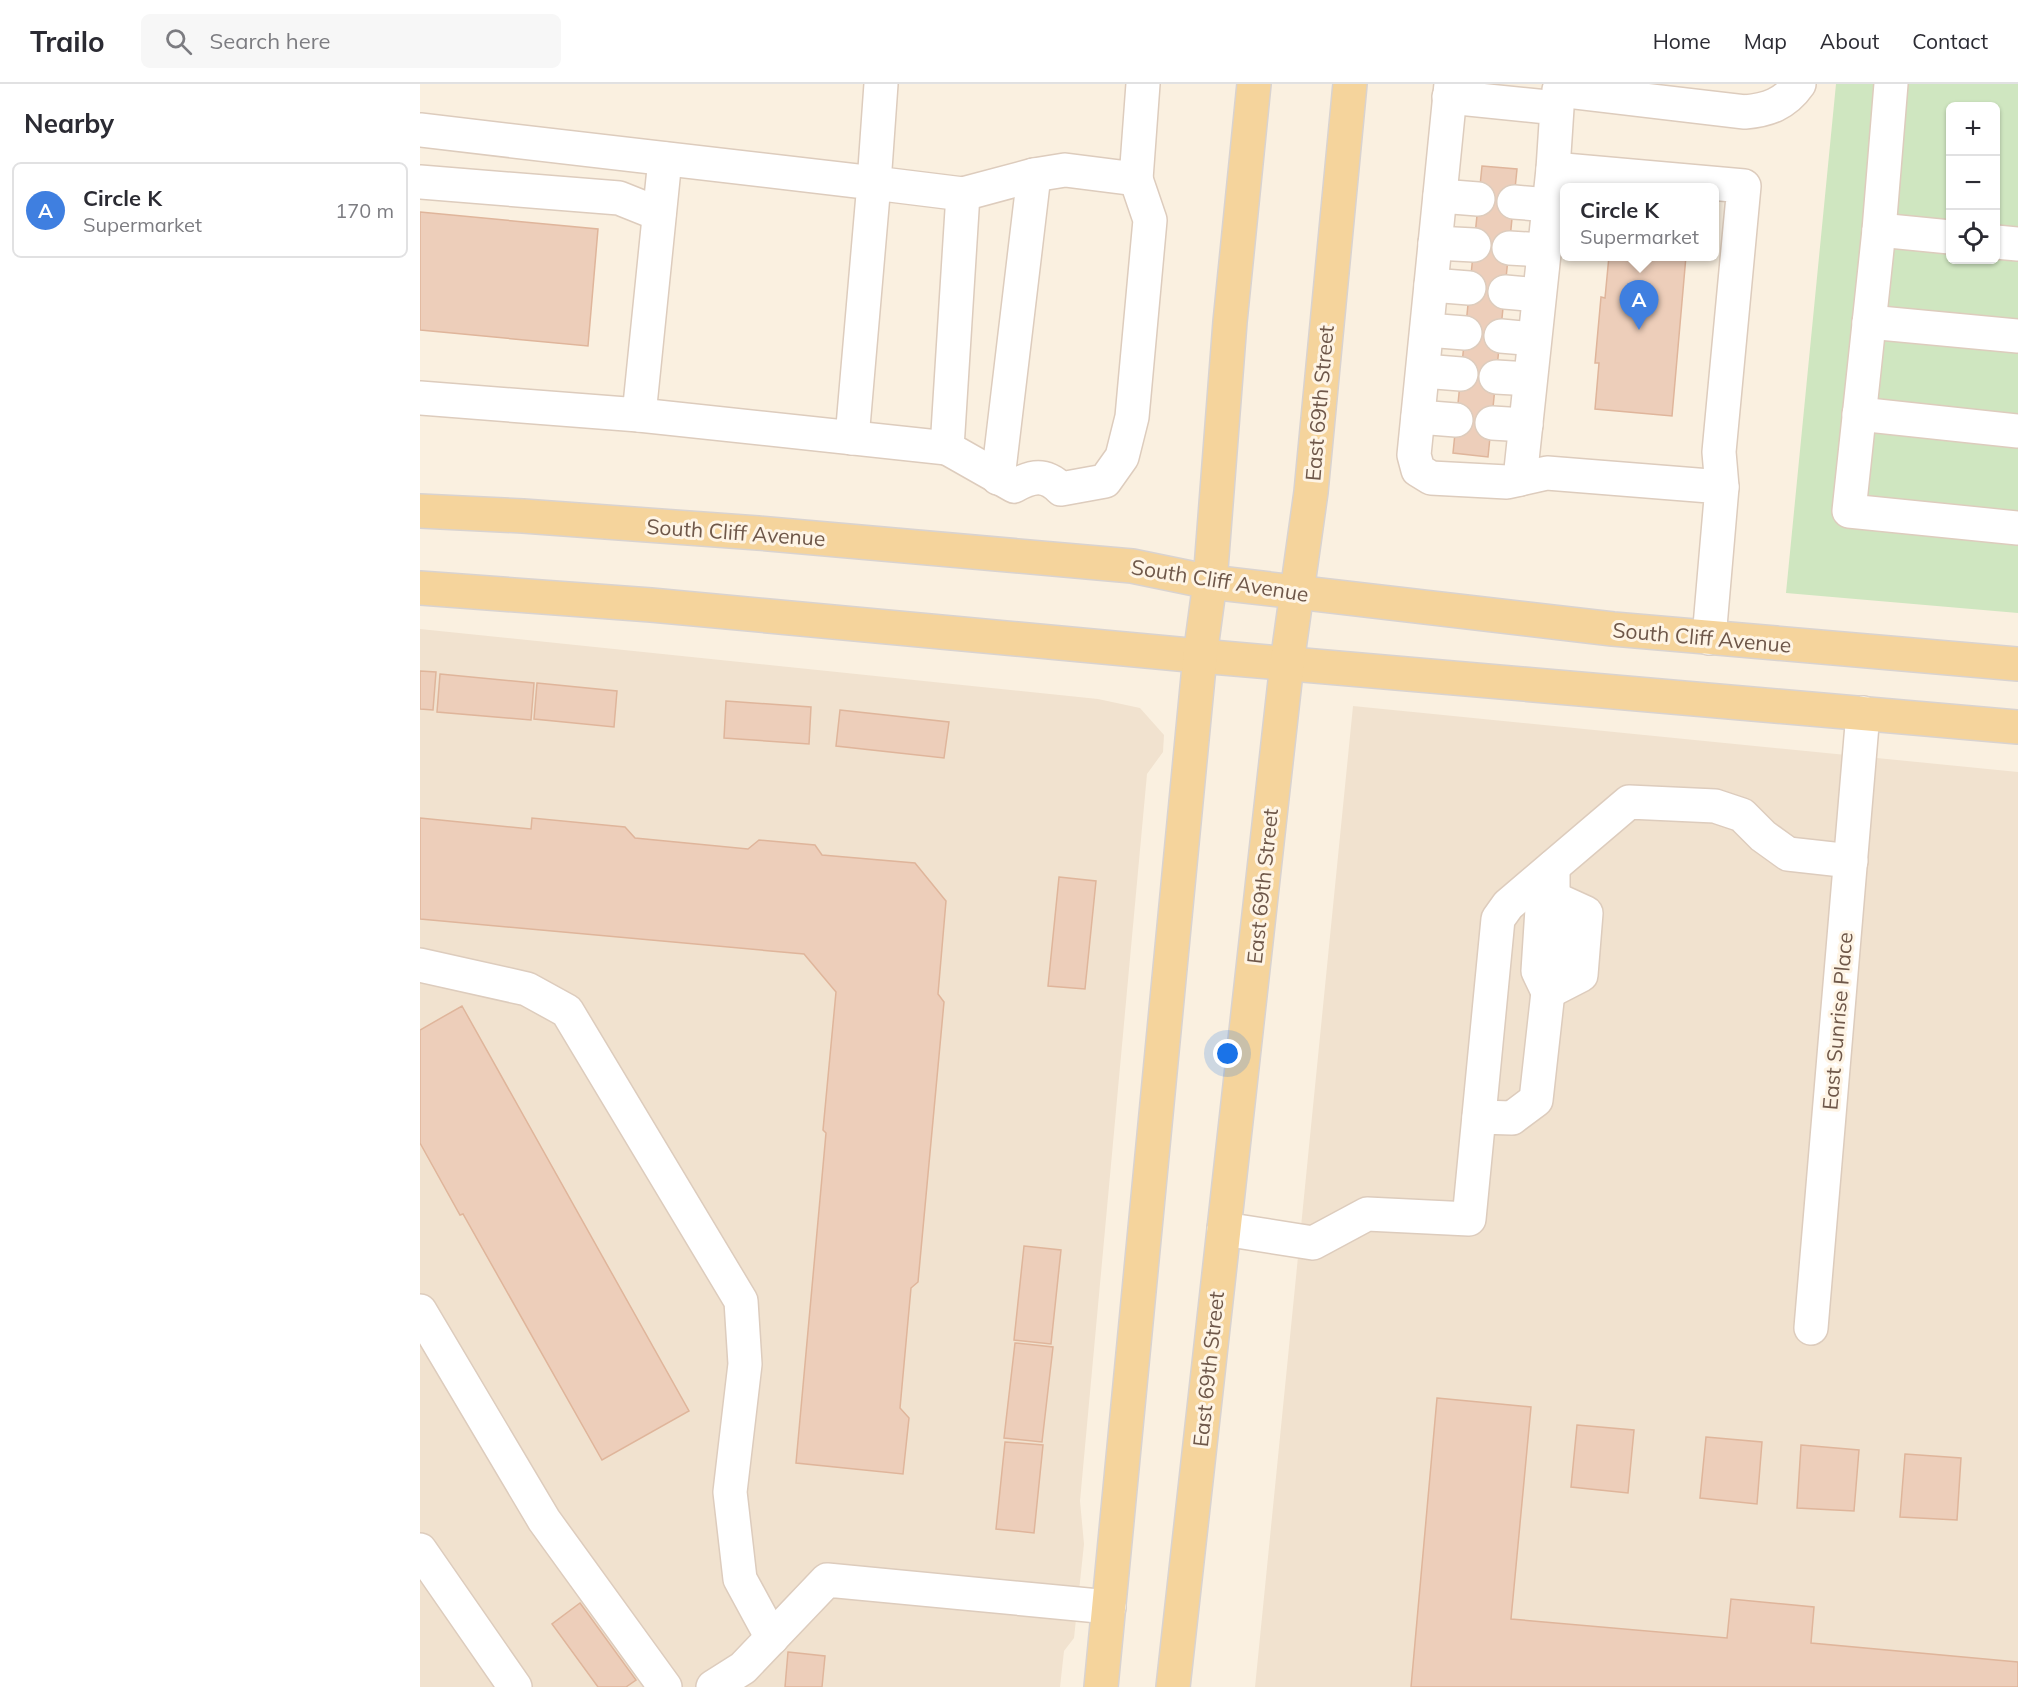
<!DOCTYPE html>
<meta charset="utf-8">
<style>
body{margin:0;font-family:Mulish,sans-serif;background:#f7f7f7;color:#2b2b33}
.controls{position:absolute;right:18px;top:18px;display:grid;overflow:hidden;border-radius:9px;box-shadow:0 2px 4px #0004}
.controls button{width:54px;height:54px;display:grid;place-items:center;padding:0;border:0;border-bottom:2px solid #e1e1e2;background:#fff;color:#2b2b33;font:30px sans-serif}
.you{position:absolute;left:808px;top:970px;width:21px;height:21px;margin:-15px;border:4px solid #fff;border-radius:50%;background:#1a73e8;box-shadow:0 0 0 9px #1a73e833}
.badge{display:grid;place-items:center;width:39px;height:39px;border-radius:50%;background:#d93025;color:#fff;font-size:20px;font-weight:700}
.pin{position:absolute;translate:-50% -50px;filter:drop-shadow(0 2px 3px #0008)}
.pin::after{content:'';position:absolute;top:32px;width:21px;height:18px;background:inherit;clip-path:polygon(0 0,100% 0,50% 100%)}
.popup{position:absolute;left:1140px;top:99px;width:159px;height:78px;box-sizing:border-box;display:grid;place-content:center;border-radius:9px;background:#fff;filter:drop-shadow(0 2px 4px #0005);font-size:20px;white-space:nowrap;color:#7c7c81}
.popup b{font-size:22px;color:#2b2b33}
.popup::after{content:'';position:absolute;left:50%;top:100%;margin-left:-12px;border:12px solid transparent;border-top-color:#fff}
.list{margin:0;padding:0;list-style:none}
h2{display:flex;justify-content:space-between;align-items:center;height:78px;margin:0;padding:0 24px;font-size:26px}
h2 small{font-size:20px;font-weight:400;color:#7c7c81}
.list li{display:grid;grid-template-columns:39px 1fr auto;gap:18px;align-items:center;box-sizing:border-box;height:96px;margin:0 12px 12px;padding:0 12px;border:2px solid #e1e1e2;border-radius:9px}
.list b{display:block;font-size:22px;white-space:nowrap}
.list p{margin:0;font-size:20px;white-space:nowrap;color:#7c7c81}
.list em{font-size:20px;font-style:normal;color:#7c7c81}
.icon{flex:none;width:33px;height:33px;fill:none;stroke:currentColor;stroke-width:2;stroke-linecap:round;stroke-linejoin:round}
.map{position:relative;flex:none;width:1598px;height:1603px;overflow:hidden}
header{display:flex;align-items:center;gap:36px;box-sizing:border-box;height:84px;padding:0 30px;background:#fff;border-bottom:2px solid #e1e1e2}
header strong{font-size:28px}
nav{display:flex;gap:33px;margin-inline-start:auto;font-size:21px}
.search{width:420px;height:54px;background:#f7f7f7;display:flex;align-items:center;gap:15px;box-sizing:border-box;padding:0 21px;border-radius:9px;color:#7c7c81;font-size:22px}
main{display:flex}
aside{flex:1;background:#fff}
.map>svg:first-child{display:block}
.residential{fill:#f1e2cf}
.garden{fill:#cfe6c0;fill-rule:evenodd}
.building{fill:#edceba;stroke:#dfb59b;stroke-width:1.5}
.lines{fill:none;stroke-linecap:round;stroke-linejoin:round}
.minor-casing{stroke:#ddccbd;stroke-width:36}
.major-casing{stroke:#d9d3d0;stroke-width:36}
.minor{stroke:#fff;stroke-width:33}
.major{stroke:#f5d49c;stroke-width:33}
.labels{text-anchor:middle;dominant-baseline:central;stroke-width:6;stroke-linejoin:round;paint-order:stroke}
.street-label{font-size:21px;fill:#6e5749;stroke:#fef4e5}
</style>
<header>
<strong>Trailo</strong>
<div class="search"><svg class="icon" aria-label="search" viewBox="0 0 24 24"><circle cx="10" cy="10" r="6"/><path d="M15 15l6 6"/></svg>Search here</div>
<nav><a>Home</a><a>Map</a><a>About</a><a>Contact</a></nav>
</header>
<main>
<aside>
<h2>Nearby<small></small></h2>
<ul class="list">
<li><span class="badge" style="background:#3f7fe0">A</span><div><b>Circle K</b><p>Supermarket</p></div><em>170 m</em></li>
</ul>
</aside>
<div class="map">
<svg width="1598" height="1603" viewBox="0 0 1598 1603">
<rect width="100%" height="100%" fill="#faf0e0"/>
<!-- residential -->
<g class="residential">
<path d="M0 545 678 615 720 624 744 651 743 668 727 690 660 1417 664 1460 654 1554 644 1567 640 1603H0Z"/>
<path d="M933 622 1598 688V1603H835Z"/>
</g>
<!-- garden -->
<path class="garden" d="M1416 0H1598V529L1366 509ZM1530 22H1576V176H1530Z"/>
<!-- building -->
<g class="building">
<path d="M1062 82 1097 85 1068 373 1033 369Z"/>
<path d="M0 128 178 145 168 262 0 246Z"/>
<path d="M1189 172H1266L1252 332 1175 325 1179 279H1175L1181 213 1185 214Z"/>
<path d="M0 587 16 588 13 626 0 625Z"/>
<path d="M20 590 114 599 111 636 17 628Z"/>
<path d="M117 599 197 607 194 643 114 635Z"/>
<path d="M306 617 391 623 389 660 304 654Z"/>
<path d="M420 626 529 638 524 674 416 662Z"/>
<path d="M0 734 111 745 112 734 205 743 215 754 328 765 339 756 395 761 402 771 495 779 526 817 518 910 524 918 498 1198 491 1204 480 1324 489 1334 483 1390 376 1379 406 1049 403 1046 416 908 384 870 0 835Z"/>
<path d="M639 793 676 797 665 905 628 902Z"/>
<path d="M42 922 269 1327 182 1376 43 1130 40 1131 0 1059V946Z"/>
<path d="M604 1162 641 1166 631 1260 594 1256Z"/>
<path d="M595 1259 633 1263 622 1358 584 1354Z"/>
<path d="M1017 1314 1111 1323 1091 1535 1307 1554 1311 1515 1394 1523 1391 1559 1598 1578V1603H991Z"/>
<path d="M1157 1341 1214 1346 1208 1409 1151 1403Z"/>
<path d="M1286 1353 1342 1358 1337 1420 1280 1414Z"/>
<path d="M585 1358 623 1361 614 1449 576 1445Z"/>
<path d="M1381 1361 1439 1366 1434 1427 1377 1424Z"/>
<path d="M1485 1370 1541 1374 1537 1436 1480 1433Z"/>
<path d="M160 1519 216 1596 206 1603H178L132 1540Z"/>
<path d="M368 1568 405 1572 402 1603H365Z"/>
</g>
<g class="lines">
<!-- minor casing -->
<g class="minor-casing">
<g id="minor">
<path d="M461 0 454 99 543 110 614 91 645 86 716 95 723 0"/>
<path d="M1031 0 994 371 998 386 1011 394 1087 398 1127 389 1302 403 1289 554"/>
<path d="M1471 0 1459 146 1429 427 1598 444"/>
<path d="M1139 6 1325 28C1348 26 1365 20 1379 0"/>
<path d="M1029 13 1137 24 1133 85"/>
<path d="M0 46 454 99 432 354"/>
<path d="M0 98 199 114 239 130"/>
<path d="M543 110 527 364 594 402C612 392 625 389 641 405L685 397 702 373 712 333 730 136 716 95"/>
<path d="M1020 112 1058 115"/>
<path d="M1094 118 1129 121"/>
<path d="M1459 146 1530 153"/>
<path d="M1576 158 1598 160"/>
<path d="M1015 159 1054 161"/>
<path d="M1089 164 1124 166"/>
<path d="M1011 201 1049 204"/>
<path d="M1085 208 1119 211"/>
<path d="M1449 238 1598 252"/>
<path d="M1007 246 1045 249"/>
<path d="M1081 252 1114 255"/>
<path d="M1003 287 1041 290"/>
<path d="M1076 293 1110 295"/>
<path d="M0 314 219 331 245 75"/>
<path d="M1439 330 1598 347"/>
<path d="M219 331 527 364"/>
<path d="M998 333 1036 336"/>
<path d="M1072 339 1106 341"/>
<path d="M578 394 614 91"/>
<path d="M1100 395 1133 85 1324 102 1299 368 1302 403"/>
<path d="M1133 814 1166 829 1161 891 1128 908 1118 887 1122 825Z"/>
<path d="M0 881 107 905 147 927 321 1217 325 1280 310 1408 320 1495 352 1554"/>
<path d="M1059 1033 1092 1034 1116 1016 1128 908 1140 892 1146 829 1133 814V783"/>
<path d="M804 1145 893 1159 947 1130 1049 1135 1078 835 1088 821 1209 718 1295 722 1322 731 1343 752 1368 770 1431 777"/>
<path d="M0 1227 124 1436 245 1603"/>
<path d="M1391 1244 1443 629"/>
<path d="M0 1466 95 1603"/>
<path d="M293 1603 323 1584 407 1496 689 1523"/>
</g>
</g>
<!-- major casing -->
<g class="major-casing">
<g id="major">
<path d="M0 427 103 432 338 449 712 482 790 498 1193 545 1598 580"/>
<path d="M0 504 231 521 780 572 1598 643"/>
<path d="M681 1603 780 572 790 498 810 238 834 0"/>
<path d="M753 1603 867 579 891 408 930 0"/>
</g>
</g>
<!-- minor -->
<use href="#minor" class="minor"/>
<!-- major -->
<use href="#major" class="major"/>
</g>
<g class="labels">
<!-- street labels -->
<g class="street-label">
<text transform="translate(899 319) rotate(-85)">East 69th Street</text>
<text transform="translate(316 448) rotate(4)">South Cliff Avenue</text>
<text transform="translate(800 496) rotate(9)">South Cliff Avenue</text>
<text transform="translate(1282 553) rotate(5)">South Cliff Avenue</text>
<text transform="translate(842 802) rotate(-84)">East 69th Street</text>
<text transform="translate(1417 937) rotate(-85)">East Sunrise Place</text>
<text transform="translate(788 1285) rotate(-84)">East 69th Street</text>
</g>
</g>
</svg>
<div class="controls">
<button>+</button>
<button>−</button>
<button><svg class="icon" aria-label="locate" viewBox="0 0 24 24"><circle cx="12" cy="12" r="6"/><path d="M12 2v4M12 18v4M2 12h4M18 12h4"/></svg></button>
</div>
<div class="you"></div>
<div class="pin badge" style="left:1219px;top:246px;background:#3f7fe0">A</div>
<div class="popup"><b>Circle K</b>Supermarket</div>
</div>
</main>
